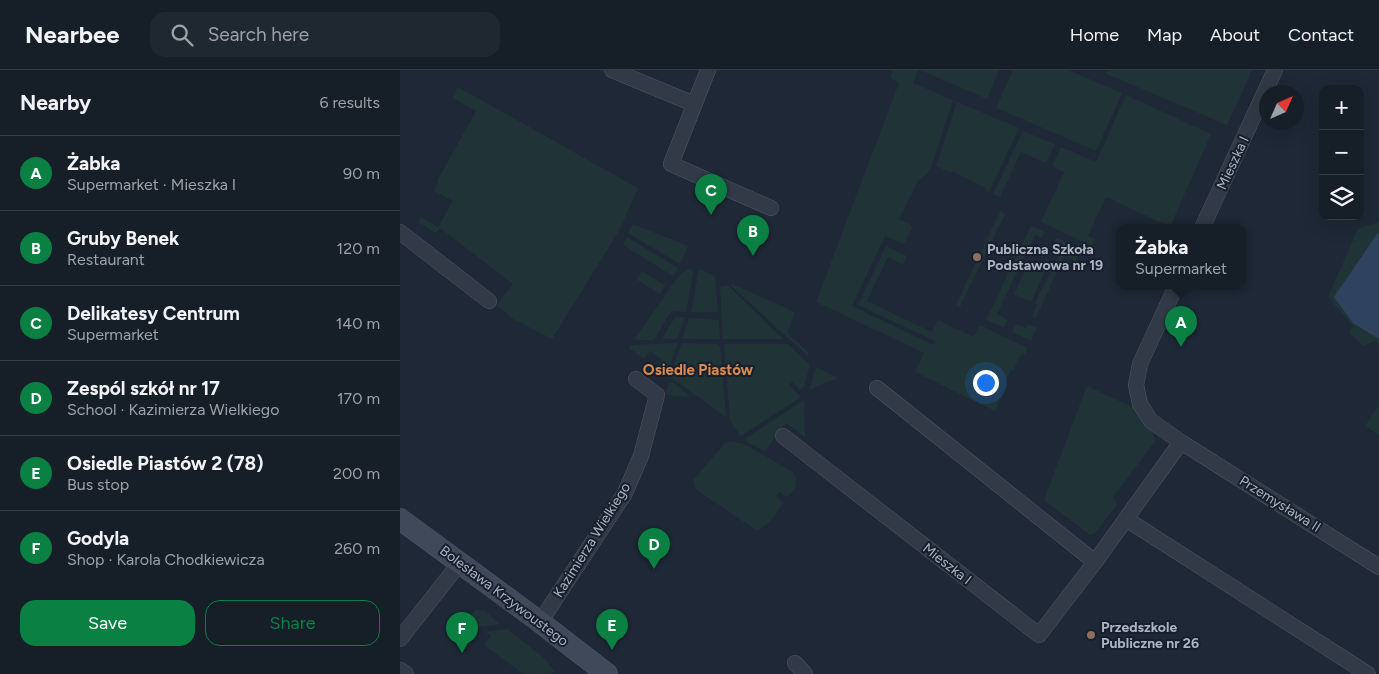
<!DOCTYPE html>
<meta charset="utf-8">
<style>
body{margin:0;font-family:Figtree,sans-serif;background:#1f2730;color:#f1f3f6}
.controls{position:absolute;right:15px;top:15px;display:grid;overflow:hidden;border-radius:10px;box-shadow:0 5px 20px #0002}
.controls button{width:45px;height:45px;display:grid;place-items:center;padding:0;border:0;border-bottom:1px solid #353c45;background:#161e28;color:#f1f3f6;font:25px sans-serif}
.compass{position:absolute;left:859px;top:15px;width:45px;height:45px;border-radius:50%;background:#161e28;box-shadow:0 5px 20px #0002;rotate:45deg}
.you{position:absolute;left:585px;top:312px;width:18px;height:18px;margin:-12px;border:4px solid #fff;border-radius:50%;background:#1a73e8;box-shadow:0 0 0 8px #1a73e833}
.badge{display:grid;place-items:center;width:32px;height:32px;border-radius:50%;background:#0b8043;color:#fff;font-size:16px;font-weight:700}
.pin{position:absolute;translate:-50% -41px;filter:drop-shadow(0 1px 2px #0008)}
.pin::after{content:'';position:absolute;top:26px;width:18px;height:15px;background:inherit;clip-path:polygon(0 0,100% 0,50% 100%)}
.popup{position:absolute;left:716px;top:154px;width:130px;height:65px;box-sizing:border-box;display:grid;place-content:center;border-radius:10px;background:#161e28;filter:drop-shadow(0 1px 4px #0005);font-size:16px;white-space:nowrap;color:#9ea2a8}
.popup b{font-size:19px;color:#f1f3f6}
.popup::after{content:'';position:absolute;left:50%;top:100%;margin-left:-10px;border:10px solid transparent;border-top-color:#161e28}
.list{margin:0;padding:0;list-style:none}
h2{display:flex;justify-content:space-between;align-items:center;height:65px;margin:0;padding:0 20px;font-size:21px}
h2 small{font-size:16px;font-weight:400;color:#9ea2a8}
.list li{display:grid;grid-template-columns:32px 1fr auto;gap:15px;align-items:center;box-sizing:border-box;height:75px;padding:0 20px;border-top:1px solid #353c45}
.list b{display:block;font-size:19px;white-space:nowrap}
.list p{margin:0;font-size:16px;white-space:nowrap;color:#9ea2a8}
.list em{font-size:16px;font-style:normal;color:#9ea2a8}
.actions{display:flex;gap:10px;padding:15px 20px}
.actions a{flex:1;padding:11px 0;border:1px solid #0b8043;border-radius:15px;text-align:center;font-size:18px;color:#0b8043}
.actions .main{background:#0b8043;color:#fff}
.icon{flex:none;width:28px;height:28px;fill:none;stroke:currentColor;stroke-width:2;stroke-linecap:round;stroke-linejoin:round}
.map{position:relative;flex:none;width:979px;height:604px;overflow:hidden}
header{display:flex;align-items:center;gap:30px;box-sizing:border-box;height:70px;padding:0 25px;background:#161e28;border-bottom:1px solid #353c45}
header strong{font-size:24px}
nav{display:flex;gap:28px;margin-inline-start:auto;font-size:18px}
.search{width:350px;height:45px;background:#1f2730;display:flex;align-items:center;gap:12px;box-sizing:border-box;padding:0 18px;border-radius:15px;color:#9ea2a8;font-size:19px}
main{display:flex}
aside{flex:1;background:#161e28}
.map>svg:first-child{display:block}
.green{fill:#203437}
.water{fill:#30435e}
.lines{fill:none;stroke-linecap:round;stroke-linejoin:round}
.street-casing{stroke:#4f5765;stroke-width:16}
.secondary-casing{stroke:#4f5765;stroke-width:22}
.street{stroke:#313a46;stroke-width:15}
.secondary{stroke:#3f495a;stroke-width:21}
.education-dot{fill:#8d6e63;stroke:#171f2b;stroke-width:2}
.labels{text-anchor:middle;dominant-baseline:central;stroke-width:4;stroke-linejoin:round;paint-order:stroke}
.street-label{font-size:14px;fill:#abb4c4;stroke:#171f2b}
.poi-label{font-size:14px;font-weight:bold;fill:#abb4c4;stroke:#171f2b;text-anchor:start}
.neighbourhood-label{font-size:15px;font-weight:bold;fill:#d78c53;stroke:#171f2b}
</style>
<header>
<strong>Nearbee</strong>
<div class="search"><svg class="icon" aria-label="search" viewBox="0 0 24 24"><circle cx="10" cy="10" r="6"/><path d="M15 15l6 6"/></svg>Search here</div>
<nav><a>Home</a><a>Map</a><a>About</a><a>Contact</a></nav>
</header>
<main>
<aside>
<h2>Nearby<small>6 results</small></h2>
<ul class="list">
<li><span class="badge">A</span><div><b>Żabka</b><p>Supermarket · Mieszka I</p></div><em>90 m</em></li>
<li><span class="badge">B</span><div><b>Gruby Benek</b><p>Restaurant</p></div><em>120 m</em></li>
<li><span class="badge">C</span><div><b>Delikatesy Centrum</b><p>Supermarket</p></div><em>140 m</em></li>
<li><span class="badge">D</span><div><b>Zespól szkół nr 17</b><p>School · Kazimierza Wielkiego</p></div><em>170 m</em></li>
<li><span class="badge">E</span><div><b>Osiedle Piastów 2 (78)</b><p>Bus stop</p></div><em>200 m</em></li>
<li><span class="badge">F</span><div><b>Godyla</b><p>Shop · Karola Chodkiewicza</p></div><em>260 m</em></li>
</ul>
<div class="actions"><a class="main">Save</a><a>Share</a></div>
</aside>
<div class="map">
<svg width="979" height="604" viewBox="0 0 979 604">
<rect width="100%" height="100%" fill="#1e2836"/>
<!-- green -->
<g class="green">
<path d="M493 0H518L513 13 553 30 532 95 527 104 518 111 499 149 513 156 504 174 485 166 452 236 533 275 535 271 458 235 486 176 507 186 503 195 488 187 467 231 532 262 538 250 574 267 580 255 628 278 625 284 622 283 613 301 611 300 605 313 607 314 595 341 515 302 524 283 416 232 499 13 490 8Z"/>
<path d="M520 0H599L587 29Z"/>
<path d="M613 0H668L722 23 696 81 596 38Z"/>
<path d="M712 0H852L827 55 704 3Z"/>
<path d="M58 17 238 118 220 159 152 269 113 249 96 235 113 214 40 158 36 163 18 152 21 147 38 157 53 131 34 121 38 113 37 111 76 41 54 29 53 27Z"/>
<path d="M726 25 811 64 770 157 706 127 688 166 695 169 692 176 641 152 664 102 652 96 661 77 696 92Z"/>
<path d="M557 32 619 58 589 122 585 120 586 118 552 101 551 103 536 96Z"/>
<path d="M623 61 655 74 646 93 621 82 600 127 593 124Z"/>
<path d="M600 141 605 144 560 237 556 235Z"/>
<path d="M979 152V275L975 271 963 276 949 262 953 256 928 227 958 159Z"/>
<path d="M233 154 288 176 280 194 228 163Z"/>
<path d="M631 156 645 162 642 168 635 165 597 244 608 250 604 258 586 250Z"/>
<path d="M227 167 278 198 273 206 223 175Z"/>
<path d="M657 168 681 179 676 191 664 186 636 248 632 246 637 235 635 233 664 176 655 172Z"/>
<path d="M629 193 645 201 631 232 614 224Z"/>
<path d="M289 199 293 201V204L286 242 271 241 254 270H234L277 208 282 203Z"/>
<path d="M299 199 315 206 318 242H291Z"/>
<path d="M242 201 265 215 260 224 237 210Z"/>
<path d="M328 215 383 269H323L320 218 323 216Z"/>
<path d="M330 215 332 214 395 242 387 263 409 283 408 286Z"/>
<path d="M275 247H285L277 269H262Z"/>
<path d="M289 248 319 250 320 269H282Z"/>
<path d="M616 254 626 258 628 254 637 258 631 271 612 262Z"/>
<path d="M278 273 267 305 257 298 262 290 250 281 244 289 229 278 231 275Z"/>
<path d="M282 273 317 274 320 276 326 347 269 306Z"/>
<path d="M324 274H388L410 295 404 317 400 319 392 312 389 315 401 327 341 366 330 351Z"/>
<path d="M416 298H418L438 308 409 320Z"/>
<path d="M273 312 291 327 265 325 269 313Z"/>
<path d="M687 316 734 338 749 356 756 370 713 427 717 435 695 463 690 465 644 430Z"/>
<path d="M404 330 405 367 386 353 365 381 347 372 346 368Z"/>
<path d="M979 335V365L965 356Z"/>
<path d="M329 372 342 373 393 402C399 412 396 422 386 427L379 422 376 426 383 433C377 442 367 459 356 460L295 419 293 410 296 407 324 374Z"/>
<path d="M76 539 85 541 100 554 79 557 72 553 71 545Z"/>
<path d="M107 559 144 588 156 603 123 604 84 575 91 566 86 562Z"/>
</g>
<!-- water -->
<path class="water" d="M977 164H979V269L953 253 934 227Z"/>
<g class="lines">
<!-- street casing -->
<g class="street-casing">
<g id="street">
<path d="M212 0 294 34"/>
<path d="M308 0 271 94 371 138"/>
<path d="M802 158 875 0"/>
<path d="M0 162 89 231"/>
<path d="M776 216 740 294 736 315 740 334 751 351 781 372 979 497"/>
<path d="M477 318 695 492"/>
<path d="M383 366 639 565 695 492 781 372"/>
<path d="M726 449 968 604"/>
<path d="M140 552 225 423 241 386 257 325 236 309"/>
<path d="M0 569 59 494"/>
<path d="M395 593 405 604"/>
<path d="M0 600 6 604"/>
</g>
</g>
<!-- secondary casing -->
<g class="secondary-casing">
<path id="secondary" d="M0 449 140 552 207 604"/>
</g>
<!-- street -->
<use href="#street" class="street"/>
<!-- secondary -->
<use href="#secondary" class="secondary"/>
</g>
<!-- markers -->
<g class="education-dot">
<circle cx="577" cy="187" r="5"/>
<circle cx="691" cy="565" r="5"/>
</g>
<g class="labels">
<!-- street labels -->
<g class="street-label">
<text transform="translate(833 93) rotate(-65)">Mieszka I</text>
<text transform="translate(880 434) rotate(32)">Przemysława II</text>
<text transform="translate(192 470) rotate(-58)">Kazimierza Wielkiego</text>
<text transform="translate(547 494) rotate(38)">Mieszka I</text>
<text transform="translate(104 526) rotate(37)">Bolesława Krzywoustego</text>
</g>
<!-- poi labels -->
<g class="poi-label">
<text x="587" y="179">Publiczna Szkoła<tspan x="587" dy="16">Podstawowa nr 19</tspan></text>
<text x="701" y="557">Przedszkole<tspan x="701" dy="16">Publiczne nr 26</tspan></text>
</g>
<!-- neighbourhood labels -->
<g class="neighbourhood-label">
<text x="298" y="300">Osiedle Piastów</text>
</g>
</g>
</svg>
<div class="controls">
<button>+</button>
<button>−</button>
<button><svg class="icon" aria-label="layers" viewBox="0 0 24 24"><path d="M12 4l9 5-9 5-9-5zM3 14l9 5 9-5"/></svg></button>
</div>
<svg class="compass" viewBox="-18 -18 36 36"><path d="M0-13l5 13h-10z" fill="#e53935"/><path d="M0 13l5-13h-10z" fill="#9ea2a8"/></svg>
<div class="you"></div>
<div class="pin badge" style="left:781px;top:277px">A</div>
<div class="popup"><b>Żabka</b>Supermarket</div>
<div class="pin badge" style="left:353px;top:186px">B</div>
<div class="pin badge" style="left:311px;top:145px">C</div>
<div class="pin badge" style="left:254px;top:499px">D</div>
<div class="pin badge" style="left:212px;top:580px">E</div>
<div class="pin badge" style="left:62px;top:583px">F</div>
</div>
</main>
